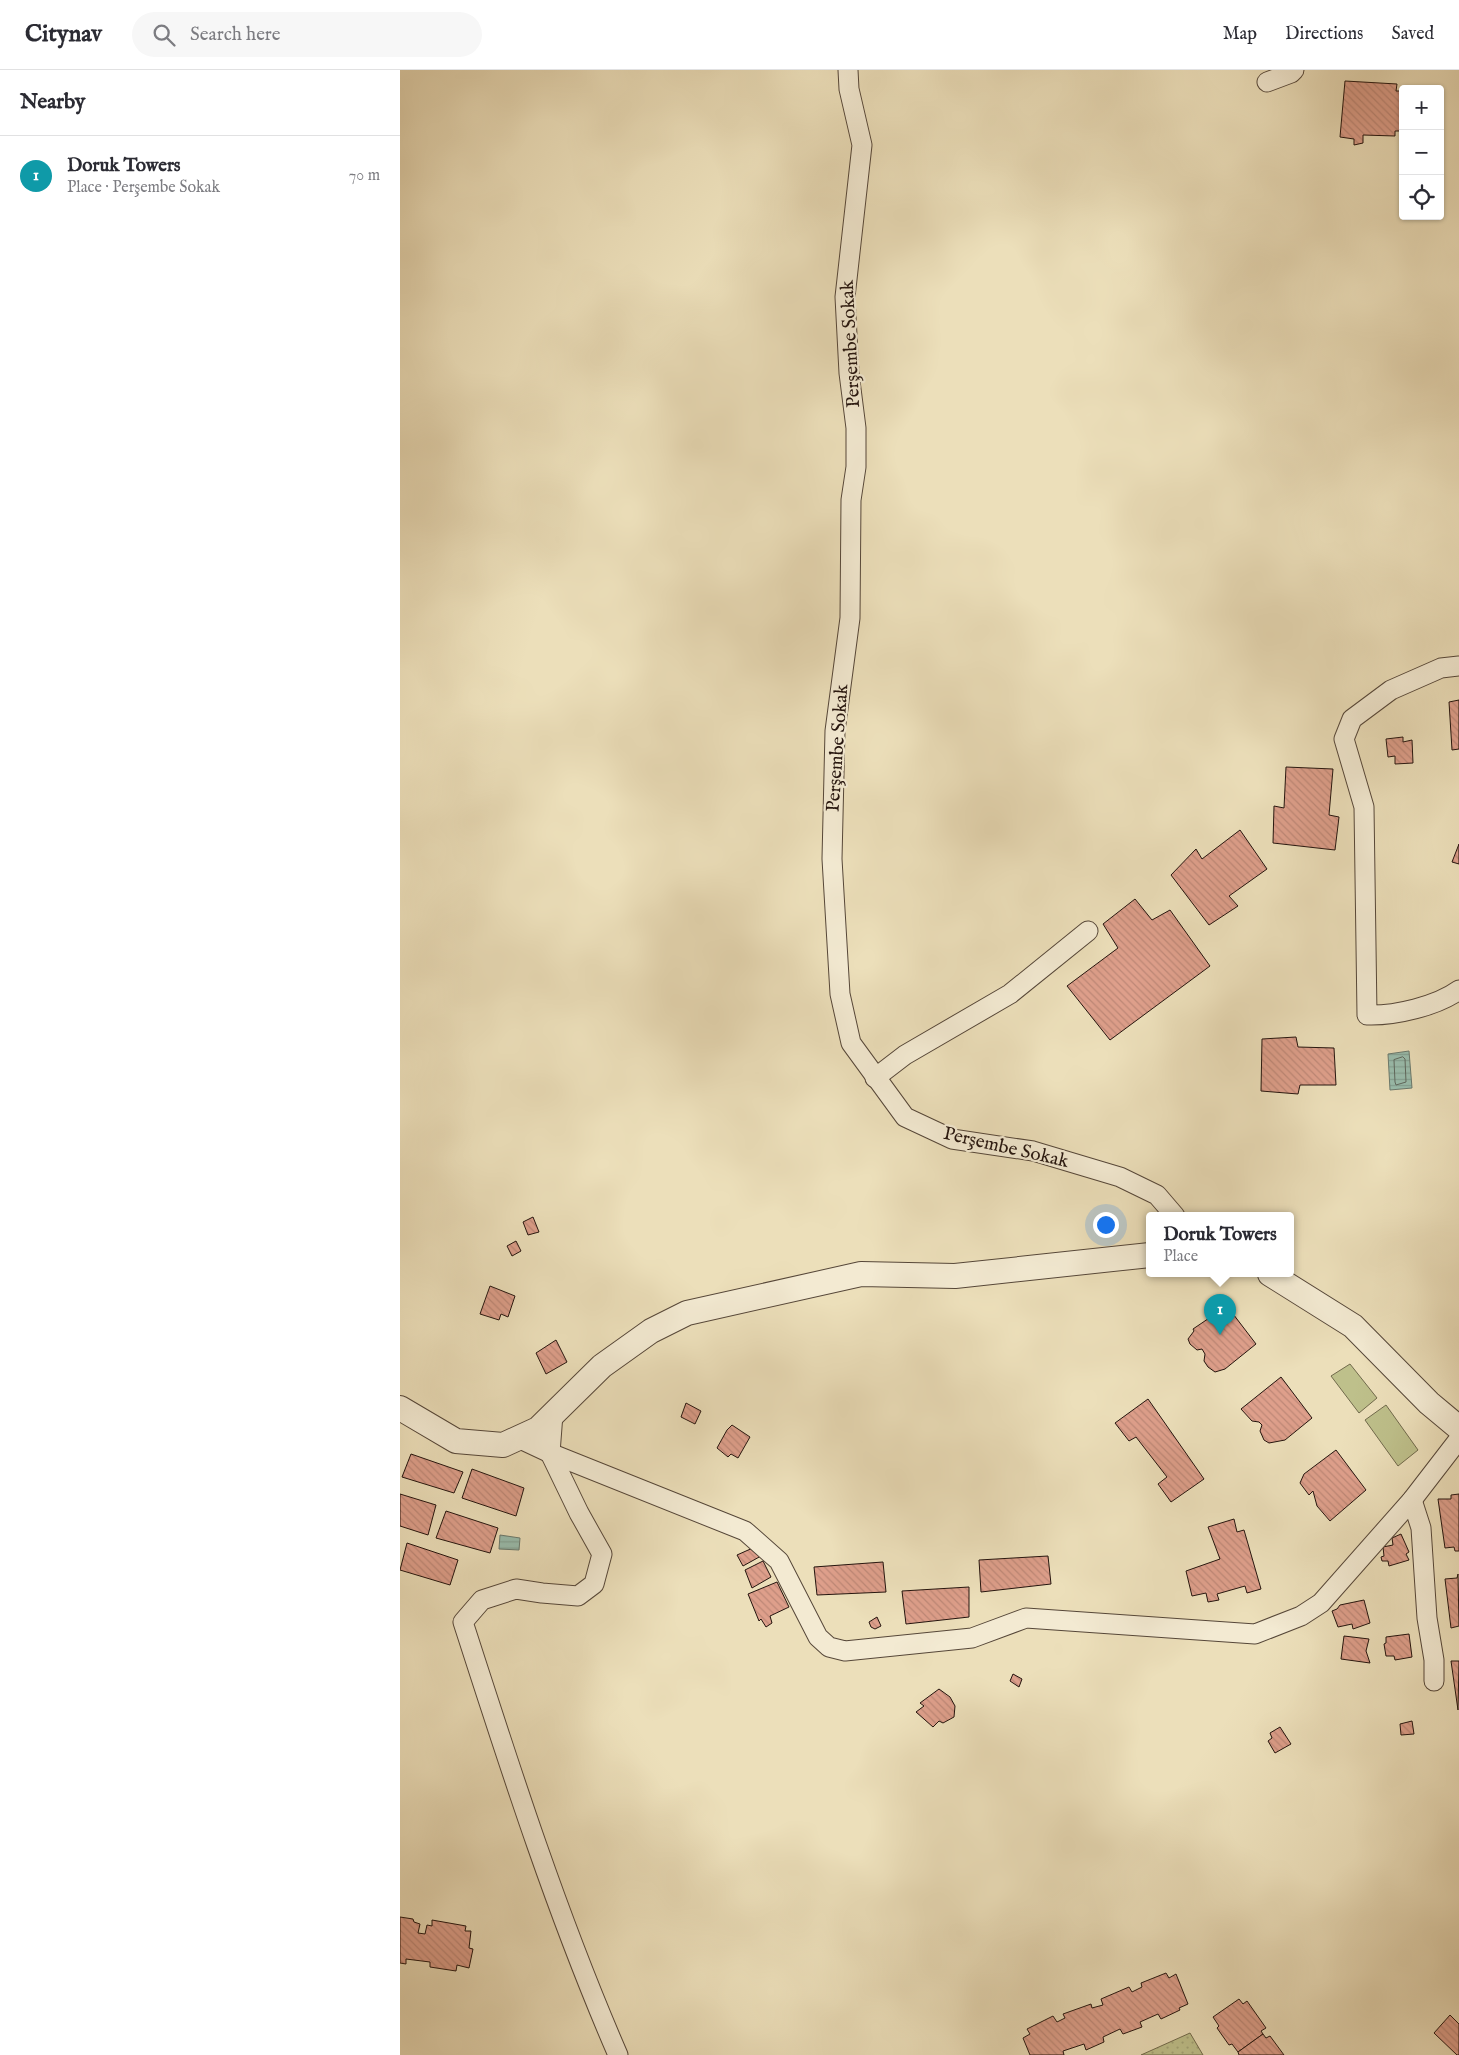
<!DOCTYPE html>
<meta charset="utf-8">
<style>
body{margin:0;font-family:"IM FELL English",serif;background:#f7f7f7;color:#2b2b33}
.controls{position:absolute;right:15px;top:15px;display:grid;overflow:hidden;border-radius:5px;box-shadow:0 1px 4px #0004}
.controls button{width:45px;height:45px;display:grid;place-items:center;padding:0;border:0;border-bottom:1px solid #e1e1e2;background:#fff;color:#2b2b33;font:25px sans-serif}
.you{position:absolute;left:705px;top:1154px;width:18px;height:18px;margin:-12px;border:4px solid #fff;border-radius:50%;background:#1a73e8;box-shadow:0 0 0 8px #1a73e833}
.badge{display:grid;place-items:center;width:32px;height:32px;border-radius:50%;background:#8f2418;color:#fff;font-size:16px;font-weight:700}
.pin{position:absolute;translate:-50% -41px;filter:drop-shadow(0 1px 2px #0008)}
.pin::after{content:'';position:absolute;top:26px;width:18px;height:15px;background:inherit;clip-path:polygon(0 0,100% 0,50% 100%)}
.popup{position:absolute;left:746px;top:1142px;width:148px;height:65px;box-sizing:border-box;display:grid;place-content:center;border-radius:5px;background:#fff;filter:drop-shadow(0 1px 4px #0005);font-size:16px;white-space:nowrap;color:#7c7c81}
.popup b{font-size:19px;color:#2b2b33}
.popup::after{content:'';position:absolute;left:50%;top:100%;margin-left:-10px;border:10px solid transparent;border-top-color:#fff}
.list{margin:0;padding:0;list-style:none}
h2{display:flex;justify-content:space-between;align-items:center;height:65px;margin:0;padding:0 20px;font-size:21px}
h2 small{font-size:16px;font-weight:400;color:#7c7c81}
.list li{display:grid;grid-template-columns:32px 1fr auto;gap:15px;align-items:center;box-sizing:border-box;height:80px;padding:0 20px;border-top:1px solid #e1e1e2}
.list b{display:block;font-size:19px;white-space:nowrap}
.list p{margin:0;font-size:16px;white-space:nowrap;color:#7c7c81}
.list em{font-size:16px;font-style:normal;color:#7c7c81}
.icon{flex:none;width:28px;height:28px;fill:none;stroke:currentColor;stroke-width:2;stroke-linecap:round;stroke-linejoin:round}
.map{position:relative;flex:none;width:1059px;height:1985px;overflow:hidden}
header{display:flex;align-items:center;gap:30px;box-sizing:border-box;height:70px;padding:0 25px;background:#fff;border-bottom:1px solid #e1e1e2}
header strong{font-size:24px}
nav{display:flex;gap:28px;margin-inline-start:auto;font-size:18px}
.search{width:350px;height:45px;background:#f7f7f7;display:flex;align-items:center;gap:12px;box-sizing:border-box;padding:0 18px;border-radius:28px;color:#7c7c81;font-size:19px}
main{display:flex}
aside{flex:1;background:#fff}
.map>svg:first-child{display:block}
.grass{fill:url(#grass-dots);stroke:#716a4c}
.garden{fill:#bec08b;stroke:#716a4c}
.water{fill:url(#water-rules);stroke:#6a796d}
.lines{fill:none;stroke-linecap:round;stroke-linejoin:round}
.shore{stroke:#5e685e;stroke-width:1}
.building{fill:url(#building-back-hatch);stroke:#24140e}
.minor-casing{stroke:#564739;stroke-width:21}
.tertiary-casing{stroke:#564739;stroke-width:26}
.minor{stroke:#f3ead2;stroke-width:19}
.tertiary{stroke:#f3ead2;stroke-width:24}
.labels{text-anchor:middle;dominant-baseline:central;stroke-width:4.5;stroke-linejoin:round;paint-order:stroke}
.street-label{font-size:19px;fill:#24140e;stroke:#f3ead2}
</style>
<header>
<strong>Citynav</strong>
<div class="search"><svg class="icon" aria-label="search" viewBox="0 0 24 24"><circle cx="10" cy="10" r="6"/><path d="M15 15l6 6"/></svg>Search here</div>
<nav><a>Map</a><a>Directions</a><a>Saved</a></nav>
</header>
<main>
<aside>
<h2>Nearby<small></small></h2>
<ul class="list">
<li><span class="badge" style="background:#0f9aa8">1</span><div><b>Doruk Towers</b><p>Place · Perşembe Sokak</p></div><em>70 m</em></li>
</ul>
</aside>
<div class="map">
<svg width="1059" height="1985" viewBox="0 0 1059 1985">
<defs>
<pattern id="grass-dots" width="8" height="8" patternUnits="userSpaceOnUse" patternTransform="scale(1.25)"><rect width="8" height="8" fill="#bec08b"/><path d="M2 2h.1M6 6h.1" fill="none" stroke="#a3a477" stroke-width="1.8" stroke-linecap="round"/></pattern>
<pattern id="water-rules" width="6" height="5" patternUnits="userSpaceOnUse" patternTransform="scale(1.25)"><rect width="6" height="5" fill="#99bdad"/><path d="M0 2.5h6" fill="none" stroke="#84a294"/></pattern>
<pattern id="building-back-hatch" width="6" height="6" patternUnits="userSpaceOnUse" patternTransform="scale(1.25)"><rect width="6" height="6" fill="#de9f8b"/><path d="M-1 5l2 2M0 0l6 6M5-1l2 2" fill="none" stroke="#be8877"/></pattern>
</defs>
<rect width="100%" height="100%" fill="#ecdfba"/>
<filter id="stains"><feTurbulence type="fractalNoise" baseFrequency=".004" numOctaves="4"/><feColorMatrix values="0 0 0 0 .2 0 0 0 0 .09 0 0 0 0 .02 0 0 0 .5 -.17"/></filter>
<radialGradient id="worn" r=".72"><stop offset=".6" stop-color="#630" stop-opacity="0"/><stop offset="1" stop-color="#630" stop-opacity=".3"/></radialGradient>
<!-- grass -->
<path class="grass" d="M790 1963 803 1985H741Z"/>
<!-- garden -->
<g class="garden">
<path d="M950 1294 977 1328 959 1343 931 1306Z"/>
<path d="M986 1335 1018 1380 998 1396 965 1350Z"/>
</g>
<!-- water -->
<g class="water">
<path d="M1009 981 1012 1018 990 1020 988 984Z"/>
<path d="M100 1465 120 1468 119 1480 99 1479Z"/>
</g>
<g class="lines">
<!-- shore -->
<path class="shore" d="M1003 987 1005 989 1006 1012 996 1015 995 1012 994 990Z"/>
</g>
<!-- building -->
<g class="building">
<path d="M945 11 997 14 996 21H1003V61H995V66L963 65V73L954 75V69L940 67Z"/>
<path d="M1059 630V679L1052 680 1049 632Z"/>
<path d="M1003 667V672L1012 670 1013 693 995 694V686L988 687 986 669Z"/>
<path d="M886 697 933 699 929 745 939 747 935 780 873 773 874 736 884 738Z"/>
<path d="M840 760 867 799 829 826 838 836 809 855 771 805 796 779 802 789Z"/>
<path d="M1059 774V794L1052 792Z"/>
<path d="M735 829 752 850 770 840 810 896 710 970 667 916 718 878 703 854Z"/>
<path d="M896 967 898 977 934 978 936 1015H900L898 1024 861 1021 862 969Z"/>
<path d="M133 1147 139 1162 128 1165 123 1152Z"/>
<path d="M116 1171 121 1181 112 1186 107 1176Z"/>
<path d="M90 1216 115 1226 108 1247 101 1244 99 1250 80 1244Z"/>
<path d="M827 1236 856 1274 825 1299 815 1302 808 1297 804 1291 805 1284 802 1279 797 1280 790 1274 788 1269 794 1261 793 1259Z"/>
<path d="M156 1270 167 1292 146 1304 136 1283Z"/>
<path d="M881 1307 912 1348 885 1370 869 1373 864 1370 860 1361 862 1355 859 1352 852 1351 841 1339Z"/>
<path d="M748 1329 804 1409 771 1432 758 1414 767 1407 736 1367 729 1371 715 1353Z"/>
<path d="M286 1333 301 1341 295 1354 281 1347Z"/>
<path d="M332 1355 350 1367 338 1388 331 1384 328 1387 317 1378 327 1360Z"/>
<path d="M936 1380 966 1420 930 1451 917 1436 913 1421 909 1425 900 1413 904 1404Z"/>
<path d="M11 1384 63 1402 54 1423 2 1407Z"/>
<path d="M72 1399 124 1418 116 1446 62 1428Z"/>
<path d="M0 1424 36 1435 28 1465 0 1456Z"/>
<path d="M1059 1424V1481H1055L1054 1477 1045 1478 1038 1429H1051V1425Z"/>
<path d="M46 1441 98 1458 90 1483 36 1468Z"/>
<path d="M834 1449 837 1462 844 1460 861 1519 847 1523 845 1516 817 1524 819 1530 808 1532 806 1523 792 1526 786 1501 820 1489 808 1457Z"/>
<path d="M1001 1464 1009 1482 1006 1484 1009 1490 989 1496 988 1491H982L981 1487 984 1486 983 1477 993 1475 992 1468Z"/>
<path d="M7 1473 58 1490 50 1515 0 1500Z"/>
<path d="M355 1477 361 1486 343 1496 337 1485Z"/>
<path d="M648 1486 651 1514 581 1522 579 1490Z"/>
<path d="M363 1491 371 1507 352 1518 345 1500Z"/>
<path d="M483 1492 486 1522 417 1525 414 1497Z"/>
<path d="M1058 1504 1059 1556 1051 1558 1045 1509 1057 1508Z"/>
<path d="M377 1512 389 1537 370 1546 372 1553 366 1557 361 1549 359 1551 348 1524Z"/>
<path d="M569 1517V1547L506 1554 502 1521Z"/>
<path d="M964 1530 970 1553 953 1559 952 1554 938 1557 932 1541 937 1539 940 1535Z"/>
<path d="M477 1547 481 1556 475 1559 471 1557 469 1552Z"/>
<path d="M1009 1564 1012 1587 995 1590 994 1586H986L984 1574 986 1573V1567Z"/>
<path d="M944 1566 969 1569 966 1581 970 1593 941 1589Z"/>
<path d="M1051 1591H1059L1058 1640Z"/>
<path d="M613 1604 622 1609 619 1617 610 1611Z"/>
<path d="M539 1619 550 1627 555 1636 554 1647 543 1653 539 1651 533 1657 516 1642 524 1636 520 1633Z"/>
<path d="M1012 1651 1014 1664 1001 1665 1000 1654Z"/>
<path d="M880 1657 891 1674 875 1683 868 1671 872 1668 870 1663Z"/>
<path d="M0 1847 13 1849 14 1852 20 1854 18 1863 25 1864 27 1855 32 1856V1850L66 1856 65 1861H71L69 1878 73 1879 69 1898 57 1895 56 1901 30 1897V1892L6 1889V1894L0 1893Z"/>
<path d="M766 1903 769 1908 776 1904 788 1934 779 1938 780 1940 761 1949 758 1944 740 1952 742 1957 723 1964 720 1959 703 1967 704 1972 686 1980 684 1974 663 1981 664 1985H630L623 1968 630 1964 627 1959 653 1946 657 1952 665 1948 663 1944 691 1934 692 1938 703 1935 701 1929 729 1917 732 1922 742 1917 741 1913Z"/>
<path d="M839 1929 843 1934 847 1931 866 1958 861 1961 863 1964 838 1982 832 1974 829 1975 817 1958 819 1956 813 1947Z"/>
<path d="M1050 1945 1059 1954V1985H1057L1034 1963Z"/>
<path d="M863 1964 866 1968 870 1966 884 1985H839L838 1982Z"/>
</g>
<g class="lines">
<!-- minor casing -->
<g class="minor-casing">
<g id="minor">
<path d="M448 0 449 19 462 75 445 227 449 303 456 358V397L451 430 450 548 435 661 432 789 440 924 451 973 505 1047 552 1069 633 1081 720 1107 757 1125 775 1146"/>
<path d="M867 12 891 3 894 0"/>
<path d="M1059 596 1041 598 991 620 952 649 944 669 964 737 967 945C995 946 1037 936 1059 920"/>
<path d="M475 1008 505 985 610 924 688 861"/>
<path d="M153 1344 150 1383 179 1443 202 1484 194 1514 178 1526 142 1523 116 1519 82 1530 63 1552C110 1698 157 1845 218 1985"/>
<path d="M118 1368 150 1383 345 1461 379 1491 418 1567 429 1577 445 1581 572 1568 626 1548 855 1564 901 1546 921 1533 1012 1430 1059 1369"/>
<path d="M1012 1430 1021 1458 1027 1548 1034 1590V1611"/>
</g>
</g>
<!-- tertiary casing -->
<g class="tertiary-casing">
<g id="tertiary">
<path d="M870 1204 953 1256 1029 1333 1059 1358"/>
<path d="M0 1338 56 1371 103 1375 138 1359 202 1296 251 1261 287 1243 461 1204 555 1206 750 1185"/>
</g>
</g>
<!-- minor -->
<use href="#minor" class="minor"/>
<!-- tertiary -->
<use href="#tertiary" class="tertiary"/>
</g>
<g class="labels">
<!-- street labels -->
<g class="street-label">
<text transform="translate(451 274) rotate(-93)">Perşembe Sokak</text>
<text transform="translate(438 678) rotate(-86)">Perşembe Sokak</text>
<text transform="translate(606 1078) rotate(13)">Perşembe Sokak</text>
</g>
</g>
<rect width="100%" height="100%" filter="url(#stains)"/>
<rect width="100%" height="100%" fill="url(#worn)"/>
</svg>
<div class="controls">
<button>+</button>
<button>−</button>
<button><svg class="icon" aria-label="locate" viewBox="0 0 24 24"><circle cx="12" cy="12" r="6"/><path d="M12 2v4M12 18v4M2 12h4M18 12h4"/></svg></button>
</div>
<div class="you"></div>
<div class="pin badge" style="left:820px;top:1265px;background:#0f9aa8">1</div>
<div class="popup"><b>Doruk Towers</b>Place</div>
</div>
</main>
